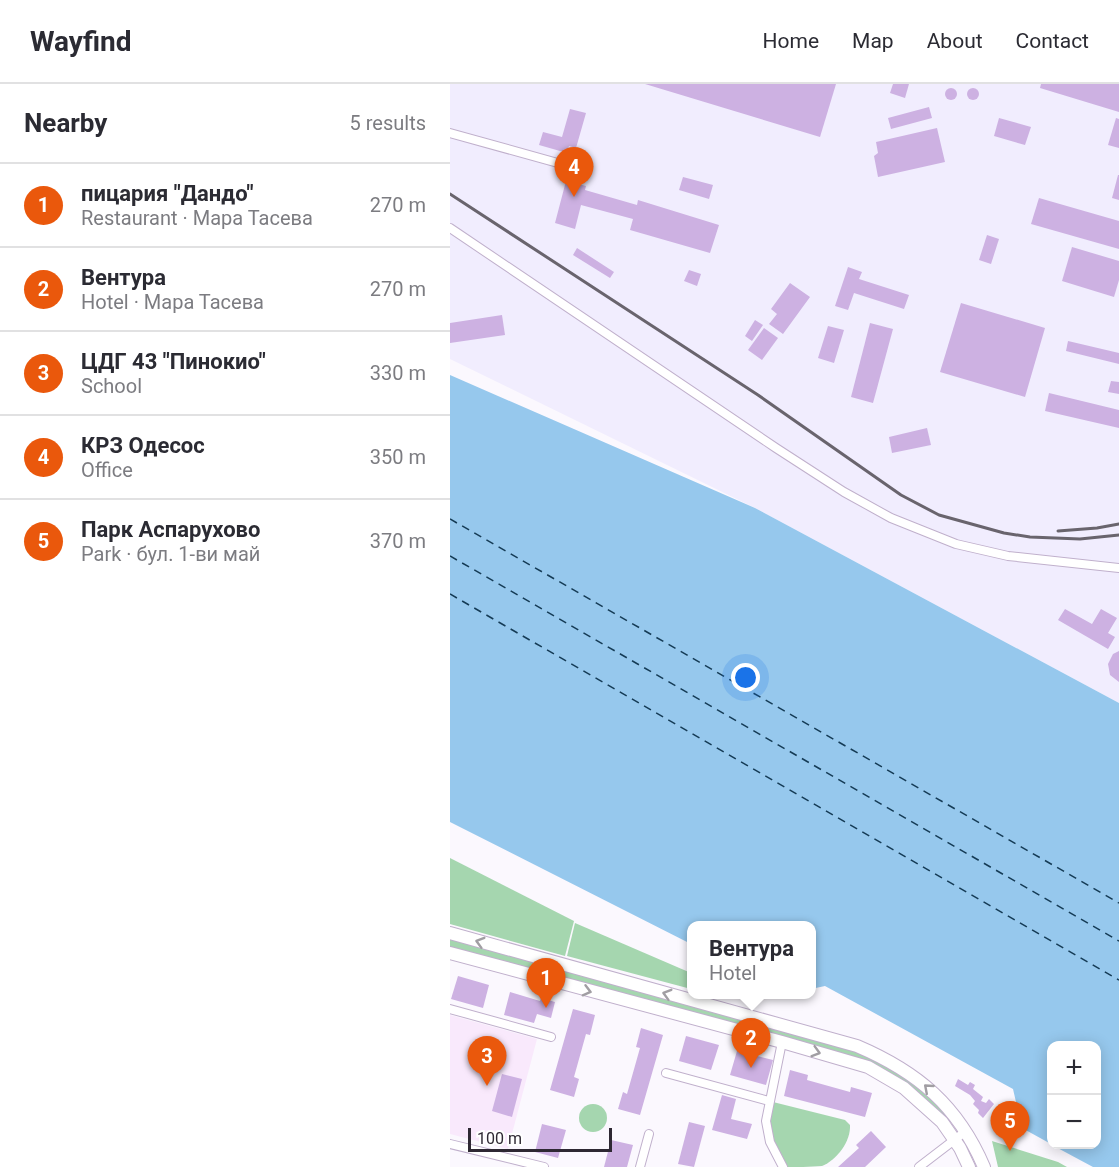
<!DOCTYPE html>
<meta charset="utf-8">
<style>
body{margin:0;font-family:Roboto,sans-serif;background:#f2f2f3;color:#2b2b33}
.controls{position:absolute;right:18px;bottom:18px;display:grid;overflow:hidden;border-radius:12px;box-shadow:0 3px 15px #0003}
.controls button{width:54px;height:54px;display:grid;place-items:center;padding:0;border:0;border-bottom:2px solid #e1e1e2;background:#fff;color:#2b2b33;font:30px sans-serif}
.scale{position:absolute;left:18px;bottom:15px;width:144px;box-sizing:border-box;padding-left:6px;border:3px solid #2e2833;border-top:0;font-size:16px;line-height:21px;white-space:nowrap;color:#2e2833;-webkit-text-stroke:4px #fff;paint-order:stroke}
.you{position:absolute;left:296px;top:594px;width:21px;height:21px;margin:-15px;border:4px solid #fff;border-radius:50%;background:#1a73e8;box-shadow:0 0 0 9px #1a73e833}
.badge{display:grid;place-items:center;width:39px;height:39px;border-radius:50%;background:#ea580c;color:#fff;font-size:20px;font-weight:700}
.pin{position:absolute;translate:-50% -50px;filter:drop-shadow(0 2px 3px #0008)}
.pin::after{content:'';position:absolute;top:32px;width:21px;height:18px;background:inherit;clip-path:polygon(0 0,100% 0,50% 100%)}
.popup{position:absolute;left:237px;top:837px;width:129px;height:78px;box-sizing:border-box;display:grid;place-content:center;border-radius:12px;background:#fff;filter:drop-shadow(0 2px 4px #0005);font-size:20px;white-space:nowrap;color:#7c7c81}
.popup b{font-size:22px;color:#2b2b33}
.popup::after{content:'';position:absolute;left:50%;top:100%;margin-left:-12px;border:12px solid transparent;border-top-color:#fff}
.list{margin:0;padding:0;list-style:none}
h2{display:flex;justify-content:space-between;align-items:center;height:78px;margin:0;padding:0 24px;font-size:26px}
h2 small{font-size:20px;font-weight:400;color:#7c7c81}
.list li{display:grid;grid-template-columns:39px 1fr auto;gap:18px;align-items:center;box-sizing:border-box;height:84px;padding:0 24px;border-top:2px solid #e1e1e2}
.list b{display:block;font-size:22px;white-space:nowrap}
.list p{margin:0;font-size:20px;white-space:nowrap;color:#7c7c81}
.list em{font-size:20px;font-style:normal;color:#7c7c81}
.map{position:relative;flex:none;width:669px;height:1083px;overflow:hidden}
header{display:flex;align-items:center;gap:36px;box-sizing:border-box;height:84px;padding:0 30px;background:#fff;border-bottom:2px solid #e1e1e2}
header strong{font-size:28px}
nav{display:flex;gap:33px;margin-inline-start:auto;font-size:21px}
main{display:flex}
aside{flex:1;background:#fff}
.map>svg:first-child{display:block}
.industrial{fill:#f1edfe}
.education{fill:#f9e9fc}
.green{fill:#a5d6af}
.water{fill:#96c8ed}
.lines{fill:none;stroke-linecap:round;stroke-linejoin:round}
.ferry{stroke:#153b55;stroke-width:1.5;stroke-dasharray:8 6;stroke-linecap:butt}
.building{fill:#cdb1e2}
.street-casing{stroke:#c0b0cc;stroke-width:10}
.secondary-casing{stroke:#c0b0cc;stroke-width:14}
.street{stroke:#fff;stroke-width:8}
.secondary{stroke:#fff;stroke-width:12}
.rail{stroke:#69646d;stroke-width:3}
.oneway{stroke:#a19ea3}
</style>
<header>
<strong>Wayfind</strong>
<nav><a>Home</a><a>Map</a><a>About</a><a>Contact</a></nav>
</header>
<main>
<aside>
<h2>Nearby<small>5 results</small></h2>
<ul class="list">
<li><span class="badge">1</span><div><b>пицария &quot;Дандо&quot;</b><p>Restaurant · Мара Тасева</p></div><em>270 m</em></li>
<li><span class="badge">2</span><div><b>Вентура</b><p>Hotel · Мара Тасева</p></div><em>270 m</em></li>
<li><span class="badge">3</span><div><b>ЦДГ 43 &quot;Пинокио&quot;</b><p>School</p></div><em>330 m</em></li>
<li><span class="badge">4</span><div><b>КРЗ Одесос</b><p>Office</p></div><em>350 m</em></li>
<li><span class="badge">5</span><div><b>Парк Аспарухово</b><p>Park · бул. 1-ви май</p></div><em>370 m</em></li>
</ul>
</aside>
<div class="map">
<svg width="669" height="1083" viewBox="0 0 669 1083">
<rect width="100%" height="100%" fill="#fbf8fe"/>
<!-- industrial -->
<path class="industrial" d="M0 0H669V619L305 424 0 275Z"/>
<!-- education -->
<path class="education" d="M0 931 87 955 58 1065 0 1050Z"/>
<!-- green -->
<g class="green">
<path d="M0 774 124 837 115 872 0 840Z"/>
<path d="M125 839 241 889V905L117 872Z"/>
<path d="M0 849 336 943 424 973 465 998 500 1035 497 1037 437 993 0 869Z"/>
<path d="M319 1017 395 1036 400 1041C401 1057 387 1076 372 1082 362 1083 344 1083 333 1083L320 1058Z"/>
<circle cx="143" cy="1034" r="14"/>
<path d="M542 1057 608 1078 617 1083H548Z"/>
</g>
<!-- water -->
<path class="water" d="M0 291 305 424 669 619V1083H643L602 1061 646 1060V962H602L601 1060 572 1044 563 1005 375 902 361 905V842H241V860L0 738Z"/>
<g class="lines">
<!-- ferry -->
<g class="ferry">
<path d="M0 435 669 819"/>
<path d="M0 472 669 857"/>
<path d="M0 510 669 896"/>
</g>
</g>
<!-- building -->
<g class="building">
<path d="M195 0H386L370 53Z"/>
<path d="M443 0H459L455 14 440 9Z"/>
<path d="M591 0H669V28L590 4Z"/>
<circle cx="501" cy="10" r="6"/>
<circle cx="523" cy="10" r="6"/>
<path d="M479 23 482 34 441 45 438 34Z"/>
<path d="M120 25 136 29 126 64 119 62 117 69 89 61 93 48 112 53Z"/>
<path d="M549 34 581 43 575 61 544 52Z"/>
<path d="M666 34 669 35V64L658 61Z"/>
<path d="M487 44 495 78 428 93 424 72 428 69 426 58Z"/>
<path d="M668 91H669V116L662 114Z"/>
<path d="M233 93 263 101 259 115 229 106Z"/>
<path d="M116 97 136 102 135 106 187 121 188 116 269 141 260 169 180 146 183 135 131 121 125 145 105 139Z"/>
<path d="M589 114 669 137V165L581 140Z"/>
<path d="M537 151 549 155 541 180 529 176Z"/>
<path d="M622 163 669 177V196L664 213 612 197Z"/>
<path d="M127 164 164 188 160 194 123 171Z"/>
<path d="M398 183 412 188 409 195 459 211 454 225 404 209 398 226 385 222Z"/>
<path d="M239 186 251 190 247 202 234 197Z"/>
<path d="M340 199 360 213 333 250 319 240 327 230 321 225Z"/>
<path d="M511 219 595 244 575 313 490 288Z"/>
<path d="M52 231 55 251 0 259V239Z"/>
<path d="M305 236 313 241 302 257 295 252Z"/>
<path d="M420 239 443 245 423 319 401 313Z"/>
<path d="M378 242 394 246 384 279 368 274Z"/>
<path d="M314 244 328 254 312 276 298 266Z"/>
<path d="M618 257 669 269V280L616 267Z"/>
<path d="M661 297 669 298V310L658 308Z"/>
<path d="M599 309 669 326V344L595 327Z"/>
<path d="M477 344 481 361 442 369 439 353Z"/>
<path d="M615 525 642 540 651 525 667 534 658 549 665 553 658 565 608 536Z"/>
<path d="M669 567V598L660 591 658 580 663 570Z"/>
<path d="M8 892 39 901 33 924 1 915Z"/>
<path d="M60 908 90 917 91 914 105 918 101 934 87 930 84 939 54 931Z"/>
<path d="M123 925 145 931 140 951 136 950 124 993 129 995 124 1013 100 1006Z"/>
<path d="M191 944 213 951 190 1031 168 1025 173 1008 177 1010 190 964 186 963Z"/>
<path d="M236 952 269 961 261 986 229 977Z"/>
<path d="M287 967 323 976 316 1001 280 991Z"/>
<path d="M340 986 358 991 357 996 400 1008 401 1003 422 1009 415 1033 334 1012Z"/>
<path d="M52 990 72 995 62 1033 42 1027Z"/>
<path d="M508 995 518 1001 520 998 525 1001 523 1005 533 1013 531 1017 536 1019 539 1015 544 1020 533 1034 528 1029 529 1026 523 1020 525 1017 520 1011 505 1002Z"/>
<path d="M272 1011 286 1015 281 1035 302 1040 297 1055 262 1046Z"/>
<path d="M239 1038 255 1042 244 1083 228 1080Z"/>
<path d="M92 1040 116 1046 108 1074 85 1068Z"/>
<path d="M421 1047 436 1063 415 1083H388L409 1064 406 1061Z"/>
<path d="M161 1056 183 1061 177 1083H154Z"/>
</g>
<g class="lines">
<!-- street casing -->
<g class="street-casing">
<g id="street">
<path d="M0 49 115 81"/>
<path d="M0 144 326 364 394 408 441 434 506 460 558 472 669 484"/>
<path d="M0 925 101 953"/>
<path d="M332 958 316 1037 320 1058 333 1083"/>
<path d="M216 989 319 1017"/>
<path d="M0 1060 94 1083"/>
<path d="M190 1083 199 1050"/>
<path d="M469 1083 516 1047"/>
</g>
</g>
<!-- secondary casing -->
<g class="secondary-casing">
<g id="secondary">
<path d="M0 849 407 962C468 988 508 1022 534 1083"/>
<path d="M0 869 332 958 418 983 454 1004 492 1038 510 1064 519 1083"/>
</g>
</g>
<!-- street -->
<use href="#street" class="street"/>
<!-- secondary -->
<use href="#secondary" class="secondary"/>
<!-- rail -->
<g class="rail">
<path d="M0 110 308 311 451 411 489 431 554 449 580 453 630 455 669 451"/>
<path d="M608 447 647 444 669 440"/>
</g>
</g>
<!-- one-way arrows -->
<defs><path id="oneway-chevron" d="M-2-3.5L2.5 0L-2 3.5" fill="none" stroke-width="1.6" stroke-linecap="round" stroke-linejoin="round" transform="scale(1.5)"/></defs>
<g class="oneway">
<use href="#oneway-chevron" transform="translate(30 858) rotate(-164)"/>
<use href="#oneway-chevron" transform="translate(137 907) rotate(15)"/>
<use href="#oneway-chevron" transform="translate(217 910) rotate(-164)"/>
<use href="#oneway-chevron" transform="translate(366 968) rotate(16)"/>
<use href="#oneway-chevron" transform="translate(478 1004) rotate(-139)"/>
</g>
</svg>
<div class="controls">
<button>+</button>
<button>−</button>
</div>
<div class="scale">100 m</div>
<div class="you"></div>
<div class="pin badge" style="left:96px;top:924px">1</div>
<div class="pin badge" style="left:301px;top:984px">2</div>
<div class="popup"><b>Вентура</b>Hotel</div>
<div class="pin badge" style="left:37px;top:1002px">3</div>
<div class="pin badge" style="left:124px;top:113px">4</div>
<div class="pin badge" style="left:560px;top:1067px">5</div>
</div>
</main>
